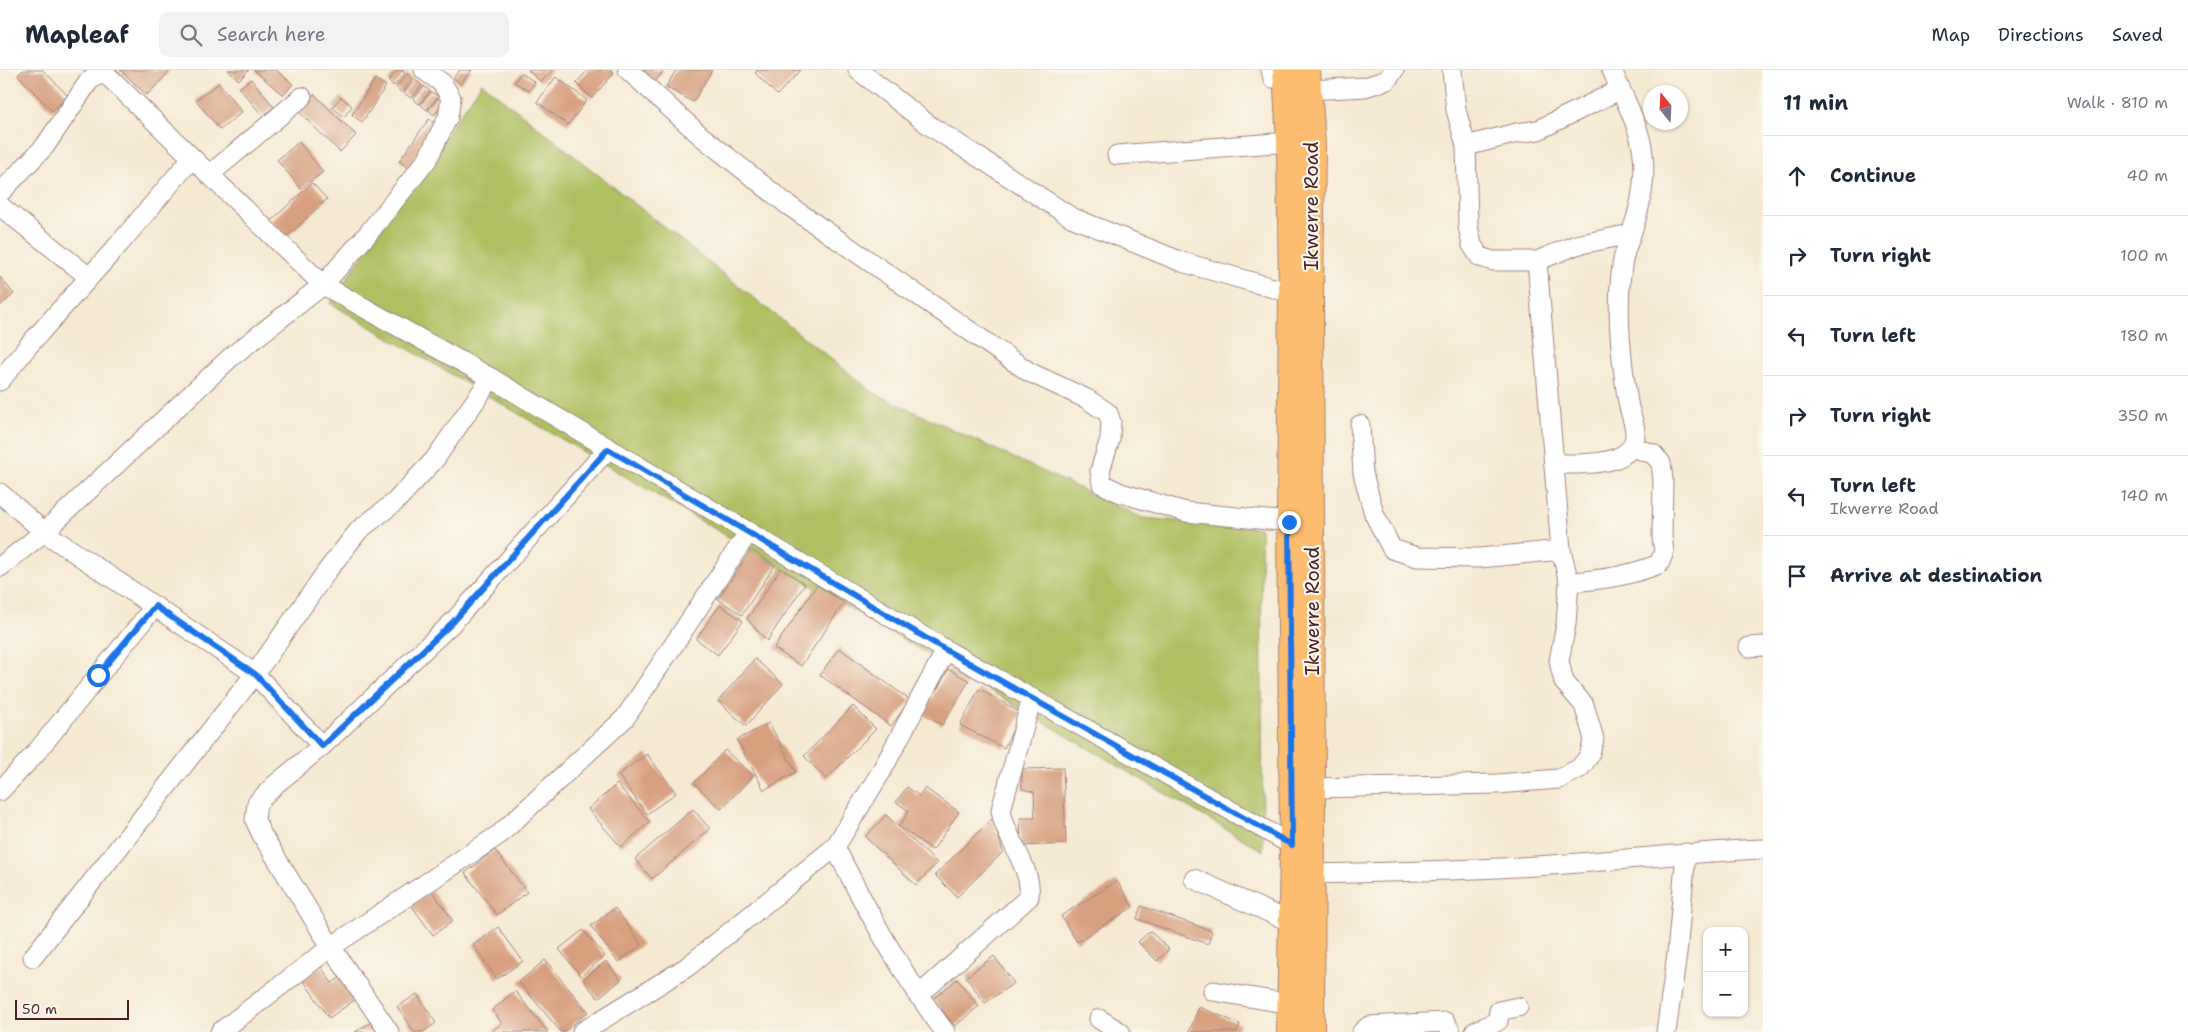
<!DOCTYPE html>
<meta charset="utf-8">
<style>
body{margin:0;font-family:"Shantell Sans",sans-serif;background:#f2f2f3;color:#1f2937}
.controls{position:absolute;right:15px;bottom:15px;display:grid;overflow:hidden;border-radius:10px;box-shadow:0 1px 4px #0004}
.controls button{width:45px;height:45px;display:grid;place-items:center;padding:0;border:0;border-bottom:1px solid #e0e1e3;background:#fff;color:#1f2937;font:25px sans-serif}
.compass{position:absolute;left:1643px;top:15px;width:45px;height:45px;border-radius:50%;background:#fff;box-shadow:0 1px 4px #0004;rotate:342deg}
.scale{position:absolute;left:15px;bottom:12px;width:114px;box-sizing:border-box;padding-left:5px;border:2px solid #4a1f2b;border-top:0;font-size:14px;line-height:18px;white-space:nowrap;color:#4a1f2b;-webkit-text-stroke:4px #fbf7ec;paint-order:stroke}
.stop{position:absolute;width:15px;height:15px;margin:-11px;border:4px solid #1a73e8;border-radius:50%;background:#fff}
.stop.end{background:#1a73e8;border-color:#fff;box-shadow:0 1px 5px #0008}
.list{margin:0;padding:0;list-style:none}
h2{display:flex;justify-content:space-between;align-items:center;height:65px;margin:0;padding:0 20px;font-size:21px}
h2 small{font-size:16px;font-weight:400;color:#747a83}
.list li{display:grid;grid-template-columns:32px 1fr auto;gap:15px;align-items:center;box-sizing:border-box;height:80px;padding:0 20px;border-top:1px solid #e0e1e3}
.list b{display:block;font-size:19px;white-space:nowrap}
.list p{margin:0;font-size:16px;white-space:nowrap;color:#747a83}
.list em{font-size:16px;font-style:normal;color:#747a83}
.icon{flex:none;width:28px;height:28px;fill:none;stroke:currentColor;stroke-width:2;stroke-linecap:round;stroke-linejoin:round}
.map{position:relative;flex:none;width:1763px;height:962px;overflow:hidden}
header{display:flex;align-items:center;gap:30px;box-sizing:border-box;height:70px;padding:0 25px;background:#fff;border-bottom:1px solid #e0e1e3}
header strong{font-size:24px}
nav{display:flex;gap:28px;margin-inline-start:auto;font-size:18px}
.search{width:350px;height:45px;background:#f2f2f3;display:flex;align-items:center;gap:12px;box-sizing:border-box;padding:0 18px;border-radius:10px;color:#747a83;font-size:19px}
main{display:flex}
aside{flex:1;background:#fff}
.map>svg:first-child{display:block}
.green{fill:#afbf62;stroke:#7c6f46}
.building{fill:#d7a180}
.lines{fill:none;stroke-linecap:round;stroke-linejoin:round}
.minor-casing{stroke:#a0847e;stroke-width:21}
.major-casing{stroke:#a0847e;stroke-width:26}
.minor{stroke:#fff;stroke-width:19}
.major{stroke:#fcbd6f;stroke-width:24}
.route{stroke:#1a73e8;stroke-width:6}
.labels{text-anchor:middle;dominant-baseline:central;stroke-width:4.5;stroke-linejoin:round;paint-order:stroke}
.street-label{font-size:19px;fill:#4a1f2b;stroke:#fbf7ec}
</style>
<header>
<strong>Mapleaf</strong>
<div class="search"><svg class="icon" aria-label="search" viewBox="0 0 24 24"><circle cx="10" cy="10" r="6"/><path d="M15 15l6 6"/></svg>Search here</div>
<nav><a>Map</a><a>Directions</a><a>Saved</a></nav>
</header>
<main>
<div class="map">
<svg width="1763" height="962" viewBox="0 0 1763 962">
<rect width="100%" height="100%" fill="#fbf7ec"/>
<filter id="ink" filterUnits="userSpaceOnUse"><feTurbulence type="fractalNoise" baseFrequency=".02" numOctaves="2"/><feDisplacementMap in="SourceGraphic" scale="10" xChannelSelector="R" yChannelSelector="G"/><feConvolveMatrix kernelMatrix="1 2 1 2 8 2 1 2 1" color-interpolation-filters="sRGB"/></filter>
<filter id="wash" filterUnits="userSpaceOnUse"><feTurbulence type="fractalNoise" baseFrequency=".0096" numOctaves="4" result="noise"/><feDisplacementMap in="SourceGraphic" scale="20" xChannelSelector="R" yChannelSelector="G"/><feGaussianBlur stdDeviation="1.12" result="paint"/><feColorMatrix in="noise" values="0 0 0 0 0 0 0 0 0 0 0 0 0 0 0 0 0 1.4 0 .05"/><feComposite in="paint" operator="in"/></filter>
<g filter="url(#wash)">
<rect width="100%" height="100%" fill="#f5e9d2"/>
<!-- green -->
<path class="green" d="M482 13 874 323 1143 448 1261 458 1263 781 330 233Z"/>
<g id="blocks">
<!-- building -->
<g class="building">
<path d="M23 0H43L68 26 52 41 18 5Z"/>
<path d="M120 0H171L147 25Z"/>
<path d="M228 0H249L239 10Z"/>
<path d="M254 0H276L293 14 283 25Z"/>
<path d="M397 0H402L405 3 394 16 388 11Z"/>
<path d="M460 0H472L460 14 453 8Z"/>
<path d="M528 0H553L541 12Z"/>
<path d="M588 0H611L614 3 592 28 576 13Z"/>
<path d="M639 0H664L655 12Z"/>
<path d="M676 0H712L693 32 666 17Z"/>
<path d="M758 0H801L777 25 755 3Z"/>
<path d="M521 3 535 12 529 21 514 12Z"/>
<path d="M407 4 413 9 402 23 396 17Z"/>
<path d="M556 7 587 30 568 55 537 32Z"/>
<path d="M251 9 274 37 263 46 239 18Z"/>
<path d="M375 9 386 16 362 52 352 45Z"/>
<path d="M415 10 422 15 411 28 404 23Z"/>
<path d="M219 13 242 42 220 60 196 30Z"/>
<path d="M424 16 430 21 419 34 413 29Z"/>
<path d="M431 22 438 26 427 40 420 34Z"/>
<path d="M314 24 356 65 340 82 298 41Z"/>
<path d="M341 27 352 36 344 47 332 37Z"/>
<path d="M439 27 445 32 434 45 428 40Z"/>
<path d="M429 49 440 57 409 98 399 91Z"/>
<path d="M299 72 323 102 301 119 277 90Z"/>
<path d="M312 113 327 129 287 167 271 151Z"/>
<path d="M0 207 14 224 0 236Z"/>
<path d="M751 480 775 495 742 545 718 529Z"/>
<path d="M781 498 805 514 767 571 747 549Z"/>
<path d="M817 515 844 533 801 596 774 578Z"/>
<path d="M720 535 743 551 718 585 696 569Z"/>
<path d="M839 578 910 630 891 656 820 605Z"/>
<path d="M755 589 783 614 746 656 718 631Z"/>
<path d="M949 599 969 611 942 655 923 643Z"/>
<path d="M979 619 1021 643 1004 678 960 655Z"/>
<path d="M853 636 876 659 826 709 804 686Z"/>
<path d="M769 653 796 702 764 720 737 670Z"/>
<path d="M725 680 753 706 721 739 694 713Z"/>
<path d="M647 684 676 723 647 744 618 705Z"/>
<path d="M1063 698 1066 774 1021 776 1020 748H1035L1034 722 1022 719V699Z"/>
<path d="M617 714 650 752 621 777 588 739Z"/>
<path d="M907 717 919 726 925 718 959 742 933 780 899 756 909 741 896 732Z"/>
<path d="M693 739 710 759 652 809 635 789Z"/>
<path d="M886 745 937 793 916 815 865 767Z"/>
<path d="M993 748 1003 782 957 827 935 805Z"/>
<path d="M495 780 527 822 497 845 465 803Z"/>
<path d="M1117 811 1133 837 1077 872 1061 846Z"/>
<path d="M432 821 453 851 433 865 411 835Z"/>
<path d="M1141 836 1212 861 1208 874 1137 849Z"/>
<path d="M615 838 642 875 618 892 591 856Z"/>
<path d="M498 857 523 891 497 909 473 875Z"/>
<path d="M583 860 605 886 581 906 559 879Z"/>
<path d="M1150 861 1169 879 1157 891 1138 872Z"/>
<path d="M994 886 1014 913 985 933 966 907Z"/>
<path d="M545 890 588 942 564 962H561L519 912Z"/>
<path d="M606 891 621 910 598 928 583 910Z"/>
<path d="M321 897 332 913 344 905 359 927 329 948 303 910Z"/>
<path d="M957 909 979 936 955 956 933 929Z"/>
<path d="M515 921 548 962H491L502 953 492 940Z"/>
<path d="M417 924 436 953 423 962H414L397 937Z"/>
<path d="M1199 937 1240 954 1237 962H1189Z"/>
<path d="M373 951 380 962H355Z"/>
</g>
</g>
</g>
<g filter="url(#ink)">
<use href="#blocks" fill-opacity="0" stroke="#a0847e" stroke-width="1"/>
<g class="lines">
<!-- minor casing -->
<g class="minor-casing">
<g id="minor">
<path d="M628 0 701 66 788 135 1029 302 1087 329 1108 343 1111 352 1110 369 1100 401 1102 414 1121 423 1186 442 1289 452"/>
<path d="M858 0 929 55 1071 147 1182 192 1291 223"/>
<path d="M1271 0 1273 8"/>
<path d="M1452 0 1456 40 1466 76 1468 156 1472 175 1480 187 1493 191H1537L1576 175 1631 164C1642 134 1648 99 1640 68 1634 45 1621 23 1612 0"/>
<path d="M1309 20 1365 17 1387 10 1394 0"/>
<path d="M1466 76 1517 63 1538 60 1619 20"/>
<path d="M1117 85 1289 72"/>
<path d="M209 105 302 27"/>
<path d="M0 123 45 76 89 11 98 4 108 6 323 215 491 308 946 580 1292 775"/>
<path d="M0 136 89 207"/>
<path d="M0 311 29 275 120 173 192 88"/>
<path d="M1360 355 1363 403 1374 444 1392 479 1417 487 1480 488 1561 480"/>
<path d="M1554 394C1574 394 1620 397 1632 376 1640 362 1630 346 1628 332 1621 290 1616 238 1622 196 1623 185 1628 174 1631 164"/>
<path d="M0 423 44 462 255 604 322 676"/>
<path d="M0 497 44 462 231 287 323 215 366 166 427 90 448 47 451 28 442 13 424 0"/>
<path d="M1569 512C1601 510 1629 506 1659 494L1664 482 1662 467 1663 410 1661 393 1653 384 1632 377"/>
<path d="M1749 577 1763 576"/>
<path d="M1313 718 1497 714 1559 709 1580 698 1589 686 1594 669 1584 635 1564 612 1559 591 1566 554 1569 512 1561 480 1537 191"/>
<path d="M0 721 34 685 155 536"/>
<path d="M835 777C868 842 901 903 945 962"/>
<path d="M1312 804C1397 802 1482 800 1566 794 1632 789 1697 782 1763 779"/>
<path d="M1194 809 1291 852"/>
<path d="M33 887 255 604 327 501 359 460 395 432 435 389 491 308"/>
<path d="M1213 921 1290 934"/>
<path d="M918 926 1029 827C1033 798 1005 769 1001 740L1032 628"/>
<path d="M1099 949 1120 962"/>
<path d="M220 962 331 877 500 764 625 648 748 463"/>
<path d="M389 962 331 877 262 765 255 750 257 733 276 714 322 676 453 552 608 379"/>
<path d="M582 962 687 897 835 777 881 702 946 580"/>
<path d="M1362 962 1369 956 1445 952 1451 962"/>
<path d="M1474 962 1498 951 1499 941 1518 937"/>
<path d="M1666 962 1677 884 1686 783"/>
</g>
</g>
<!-- major casing -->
<g class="major-casing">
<g id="major">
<path d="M1285 0 1289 72 1291 223 1289 452 1292 775 1289 962"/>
<path d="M1308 0 1313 76 1311 219 1313 718 1312 962"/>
</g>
</g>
<!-- minor -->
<use href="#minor" class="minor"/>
<!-- major -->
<use href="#major" class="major"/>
</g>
</g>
<g class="lines" filter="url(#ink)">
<!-- route -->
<path class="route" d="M98 605 155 536 255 604 322 676 453 552 608 379 946 580 1292 775 1289 452"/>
</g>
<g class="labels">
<!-- street labels -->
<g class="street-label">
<text transform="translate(1311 136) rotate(-90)">Ikwerre Road</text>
<text transform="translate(1312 541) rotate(-90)">Ikwerre Road</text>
</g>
</g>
</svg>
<div class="controls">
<button>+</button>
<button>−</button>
</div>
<svg class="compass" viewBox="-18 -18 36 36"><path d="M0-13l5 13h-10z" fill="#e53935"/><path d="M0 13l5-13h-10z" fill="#747a83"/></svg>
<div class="scale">50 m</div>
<div class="stop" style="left:98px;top:605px"></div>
<div class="stop end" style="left:1289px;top:452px"></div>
</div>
<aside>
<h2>11 min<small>Walk · 810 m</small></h2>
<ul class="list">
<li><svg class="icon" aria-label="ahead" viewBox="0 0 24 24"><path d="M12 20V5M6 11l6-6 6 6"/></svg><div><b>Continue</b></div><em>40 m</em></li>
<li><svg class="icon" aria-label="right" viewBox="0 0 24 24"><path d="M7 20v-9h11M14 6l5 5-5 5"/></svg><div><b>Turn right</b></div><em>100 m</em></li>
<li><svg class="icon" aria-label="left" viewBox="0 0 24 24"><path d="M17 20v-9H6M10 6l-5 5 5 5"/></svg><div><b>Turn left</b></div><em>180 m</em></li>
<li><svg class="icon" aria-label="right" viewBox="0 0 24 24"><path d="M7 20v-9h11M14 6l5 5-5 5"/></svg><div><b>Turn right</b></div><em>350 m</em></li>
<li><svg class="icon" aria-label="left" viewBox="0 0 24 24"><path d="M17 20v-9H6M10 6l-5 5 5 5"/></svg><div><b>Turn left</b><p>Ikwerre Road</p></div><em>140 m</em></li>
<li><svg class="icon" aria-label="arrive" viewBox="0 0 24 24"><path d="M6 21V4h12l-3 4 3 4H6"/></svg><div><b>Arrive at destination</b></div></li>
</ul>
</aside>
</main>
